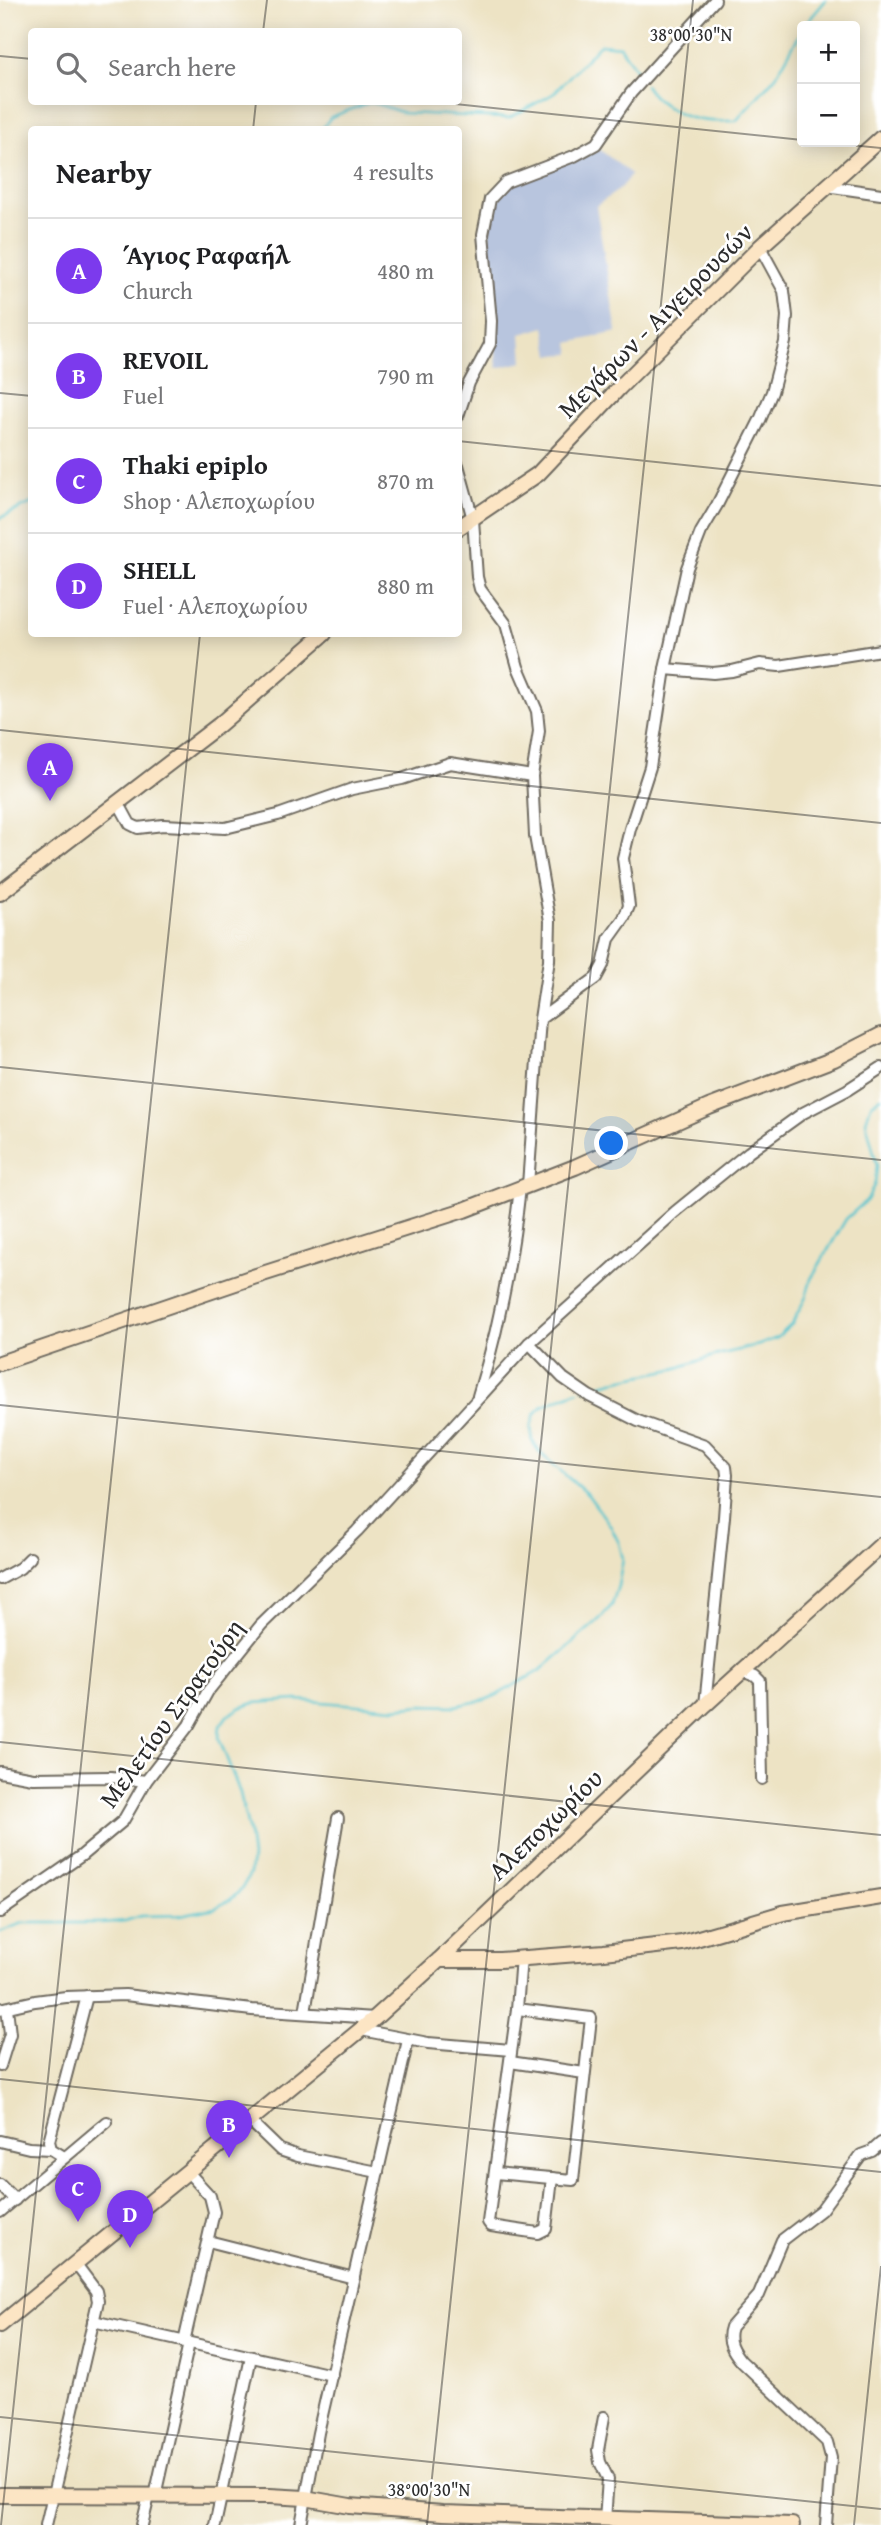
<!DOCTYPE html>
<meta charset="utf-8">
<style>
body{margin:0;font-family:"Gentium Book Plus",serif;background:#f2f2f2;color:#202124}
.controls{position:absolute;right:21px;top:21px;display:grid;overflow:hidden;border-radius:7px;box-shadow:0 4px 18px #0003}
.controls button{width:63px;height:63px;display:grid;place-items:center;padding:0;border:0;border-bottom:2px solid #e0e0e0;background:#fff;color:#202124;font:35px sans-serif}
.you{position:absolute;left:612px;top:1144px;width:24px;height:24px;margin:-18px;border:5px solid #fff;border-radius:50%;background:#1a73e8;box-shadow:0 0 0 10px #1a73e833}
.badge{display:grid;place-items:center;width:46px;height:46px;border-radius:50%;background:#7c3aed;color:#fff;font-size:23px;font-weight:700}
.pin{position:absolute;translate:-50% -58px;filter:drop-shadow(0 2px 4px #0008)}
.pin::after{content:'';position:absolute;top:37px;width:24px;height:21px;background:inherit;clip-path:polygon(0 0,100% 0,50% 100%)}
.list{margin:0;padding:0;list-style:none}
h2{display:flex;justify-content:space-between;align-items:center;height:91px;margin:0;padding:0 28px;font-size:30px}
h2 small{font-size:23px;font-weight:400;color:#757577}
.list li{display:grid;grid-template-columns:46px 1fr auto;gap:21px;align-items:center;box-sizing:border-box;height:105px;padding:0 28px;border-top:2px solid #e0e0e0}
.list b{display:block;font-size:26px;white-space:nowrap}
.list p{margin:0;font-size:23px;white-space:nowrap;color:#757577}
.list em{font-size:23px;font-style:normal;color:#757577}
.icon{flex:none;width:38px;height:38px;fill:none;stroke:currentColor;stroke-width:2;stroke-linecap:round;stroke-linejoin:round}
.map{position:relative;flex:none;width:881px;height:2525px;overflow:hidden}
.search{position:absolute;background:#fff;box-shadow:0 4px 18px #0003;left:28px;top:28px;width:434px;height:77px;display:flex;align-items:center;gap:18px;box-sizing:border-box;padding:0 24px;border-radius:7px;color:#757577;font-size:26px}
.panel{position:absolute;background:#fff;box-shadow:0 4px 18px #0003;left:28px;top:126px;width:434px;height:511px;border-radius:7px}
.map>svg:first-child{display:block}
.industrial{fill:#b8c5de}
.lines{fill:none;stroke-linecap:round;stroke-linejoin:round}
.stream{stroke:#57c4ce;stroke-width:2.5}
.street-casing{stroke:#6f6b61;stroke-width:14}
.secondary-casing{stroke:#6f6b61;stroke-width:18}
.street{stroke:#fff;stroke-width:10}
.secondary{stroke:#fce5c4;stroke-width:14}
.ticks{fill:none;stroke:#2b2b2b;stroke-width:2;stroke-opacity:0.45}
.labels{text-anchor:middle;dominant-baseline:central;stroke-width:5;stroke-linejoin:round;paint-order:stroke}
.street-label{font-size:26px;fill:#2b2b2b;stroke:#fff}
.ticks-label{font-size:18px;text-anchor:middle;fill:#2b2b2b;stroke:#fff;stroke-width:5;stroke-linejoin:round;paint-order:stroke}
</style>
<div class="map">
<svg width="881" height="2525" viewBox="0 0 881 2525">
<rect width="100%" height="100%" fill="#fff"/>
<filter id="ink" filterUnits="userSpaceOnUse"><feTurbulence type="fractalNoise" baseFrequency=".0143" numOctaves="2"/><feDisplacementMap in="SourceGraphic" scale="14" xChannelSelector="R" yChannelSelector="G"/><feConvolveMatrix kernelMatrix="1 2 1 2 8 2 1 2 1" color-interpolation-filters="sRGB"/></filter>
<filter id="wash" filterUnits="userSpaceOnUse"><feTurbulence type="fractalNoise" baseFrequency=".00686" numOctaves="4" result="noise"/><feDisplacementMap in="SourceGraphic" scale="28" xChannelSelector="R" yChannelSelector="G"/><feGaussianBlur stdDeviation="1.57" result="paint"/><feColorMatrix in="noise" values="0 0 0 0 0 0 0 0 0 0 0 0 0 0 0 0 0 1.4 0 .05"/><feComposite in="paint" operator="in"/></filter>
<g filter="url(#wash)">
<rect width="100%" height="100%" fill="#ede3c4"/>
<!-- industrial -->
<path class="industrial" d="M599 149 631 174 620 189 596 206 617 332 569 343 571 354 550 355 545 327 521 334 523 362 497 368 488 245 490 216 504 190 522 176Z"/>
<g class="lines">
<!-- stream -->
<g class="stream">
<path d="M804 26 826 0"/>
<path d="M645 85C656 103 679 117 701 120 712 122 725 121 736 121L776 76 802 30"/>
<path d="M371 102 404 113 509 118 553 94 600 44 620 46 640 76"/>
<path d="M321 130 331 117 371 102"/>
<path d="M0 518 32 503"/>
<path d="M584 1389 613 1381 674 1369 714 1356 759 1345 777 1338 792 1324 806 1297 811 1279 846 1219 868 1199 875 1183 877 1166 866 1121 871 1105 881 1097"/>
<path d="M0 1932 23 1923H102L125 1921 141 1916 180 1915 215 1908 230 1900 241 1890 250 1874 252 1857 249 1833 240 1793 219 1738 220 1726 227 1716 240 1708 254 1703 297 1700 395 1708 422 1705 454 1706 485 1700 497 1695 541 1670 601 1618 612 1605 618 1586 623 1559 619 1543 610 1525 588 1495 540 1453 533 1442 531 1427 535 1414 544 1405 578 1391"/>
</g>
</g>
</g>
<g filter="url(#ink)">
<g class="lines">
<!-- street casing -->
<g class="street-casing">
<g id="street">
<path d="M826 186 881 194"/>
<path d="M458 416 469 383 490 344 491 321 483 234 490 199 506 182 574 156 596 144 631 93 715 0"/>
<path d="M458 465 473 519 477 577 480 589 506 624 518 667 537 711 539 731 532 776"/>
<path d="M665 669 713 673 732 671 760 664 779 666 881 650"/>
<path d="M118 802 130 824 138 828 163 825 225 828 278 815 352 789 402 779 450 763 532 776 535 836 550 921 549 960 540 1019"/>
<path d="M528 1185 540 1019 596 978 603 965 609 939 624 918 629 906 623 858 630 829 650 767 665 669 687 568 701 532 717 505 760 420 772 392 785 342 787 316 784 291 760 247"/>
<path d="M529 1343 563 1378 589 1396 638 1421 705 1445 726 1467 727 1475 724 1517 705 1705"/>
<path d="M478 1396C499 1329 512 1259 520 1188"/>
<path d="M0 1579 20 1568 30 1558"/>
<path d="M742 1671 755 1676 760 1681 762 1779"/>
<path d="M0 1772 33 1778 111 1777 146 1781"/>
<path d="M0 1912 81 1856 123 1821 146 1781 189 1725 208 1691 261 1625 357 1531 529 1343 675 1212 749 1152 803 1113 847 1090 881 1068"/>
<path d="M521 1957 517 2009 488 2222 491 2226 538 2233 546 2229 552 2178"/>
<path d="M0 2009 35 2001 66 1997 125 1995 252 2010 375 2018"/>
<path d="M305 2012 338 1818"/>
<path d="M361 2030 428 2043 511 2050"/>
<path d="M510 2062 584 2073"/>
<path d="M0 2066 10 2034 7 2008"/>
<path d="M249 2120 280 2150 298 2156 378 2172"/>
<path d="M0 2141 29 2148 51 2149"/>
<path d="M64 2157 51 2149 49 2141 87 1996"/>
<path d="M495 2173 573 2180 591 2018 517 2009"/>
<path d="M0 2185 15 2200"/>
<path d="M0 2212 107 2122"/>
<path d="M208 2241 354 2278"/>
<path d="M93 2321 332 2375"/>
<path d="M184 2342 214 2212 210 2196 187 2171"/>
<path d="M604 2417 598 2450 600 2462 608 2479 605 2520"/>
<path d="M155 2496 189 2343"/>
<path d="M46 2525 98 2301 96 2291 75 2263"/>
<path d="M142 2525 149 2496"/>
<path d="M215 2525 251 2357"/>
<path d="M301 2525 318 2433 408 2040"/>
<path d="M826 2525 831 2457 827 2442 741 2361C733 2351 726 2341 731 2327L759 2295 782 2240 821 2210 861 2155 872 2151 881 2143"/>
</g>
</g>
<!-- secondary casing -->
<g class="secondary-casing">
<g id="secondary">
<path d="M458 528 538 474 619 388 760 247 881 138"/>
<path d="M0 893 219 725 324 634"/>
<path d="M0 1363 253 1277 464 1210 575 1167 709 1107 834 1059 881 1035"/>
<path d="M439 1960H500L604 1952 682 1943 783 1913 881 1897"/>
<path d="M0 2325 375 2018 439 1960 705 1705 881 1545"/>
<path d="M0 2495 270 2496 305 2498 350 2506 443 2513 792 2525"/>
</g>
</g>
<!-- street -->
<use href="#street" class="street"/>
<!-- secondary -->
<use href="#secondary" class="secondary"/>
</g>
</g>
<!-- ticks -->
<path class="ticks" d="M263 32 267 0M0 56 32 59M436 102 802 140M253 130 256 102M819 142 881 148M0 393 32 396M458 441 881 486M0 730 881 823M0 1067 881 1160M0 1405 881 1497M0 1742 881 1835M0 2079 881 2172M0 2417 881 2509M1 2525 200 634M427 2525 693 0M854 2525 881 2266"/>
<g class="labels">
<!-- street labels -->
<g class="street-label">
<text transform="translate(655 320) rotate(-45)">Μεγάρων - Αιγειρουσών</text>
<text transform="translate(171 1713) rotate(-54)">Μελετίου Στρατούρη</text>
<text transform="translate(545 1824) rotate(-44)">Αλεποχωρίου</text>
</g>
</g>
<g class="ticks-label">
<text x="691" y="41">38°00'30"N</text>
<text x="429" y="2496">38°00'30"N</text>
</g>
</svg>
<div class="controls">
<button>+</button>
<button>−</button>
</div>
<div class="you"></div>
<div class="pin badge" style="left:50px;top:801px">A</div>
<div class="pin badge" style="left:229px;top:2158px">B</div>
<div class="pin badge" style="left:78px;top:2222px">C</div>
<div class="pin badge" style="left:130px;top:2248px">D</div>
<div class="search"><svg class="icon" aria-label="search" viewBox="0 0 24 24"><circle cx="10" cy="10" r="6"/><path d="M15 15l6 6"/></svg>Search here</div>
<section class="panel">
<h2>Nearby<small>4 results</small></h2>
<ul class="list">
<li><span class="badge">A</span><div><b>Άγιος Ραφαήλ</b><p>Church</p></div><em>480 m</em></li>
<li><span class="badge">B</span><div><b>REVOIL</b><p>Fuel</p></div><em>790 m</em></li>
<li><span class="badge">C</span><div><b>Thaki epiplo</b><p>Shop · Αλεποχωρίου</p></div><em>870 m</em></li>
<li><span class="badge">D</span><div><b>SHELL</b><p>Fuel · Αλεποχωρίου</p></div><em>880 m</em></li>
</ul>
</section>
</div>
